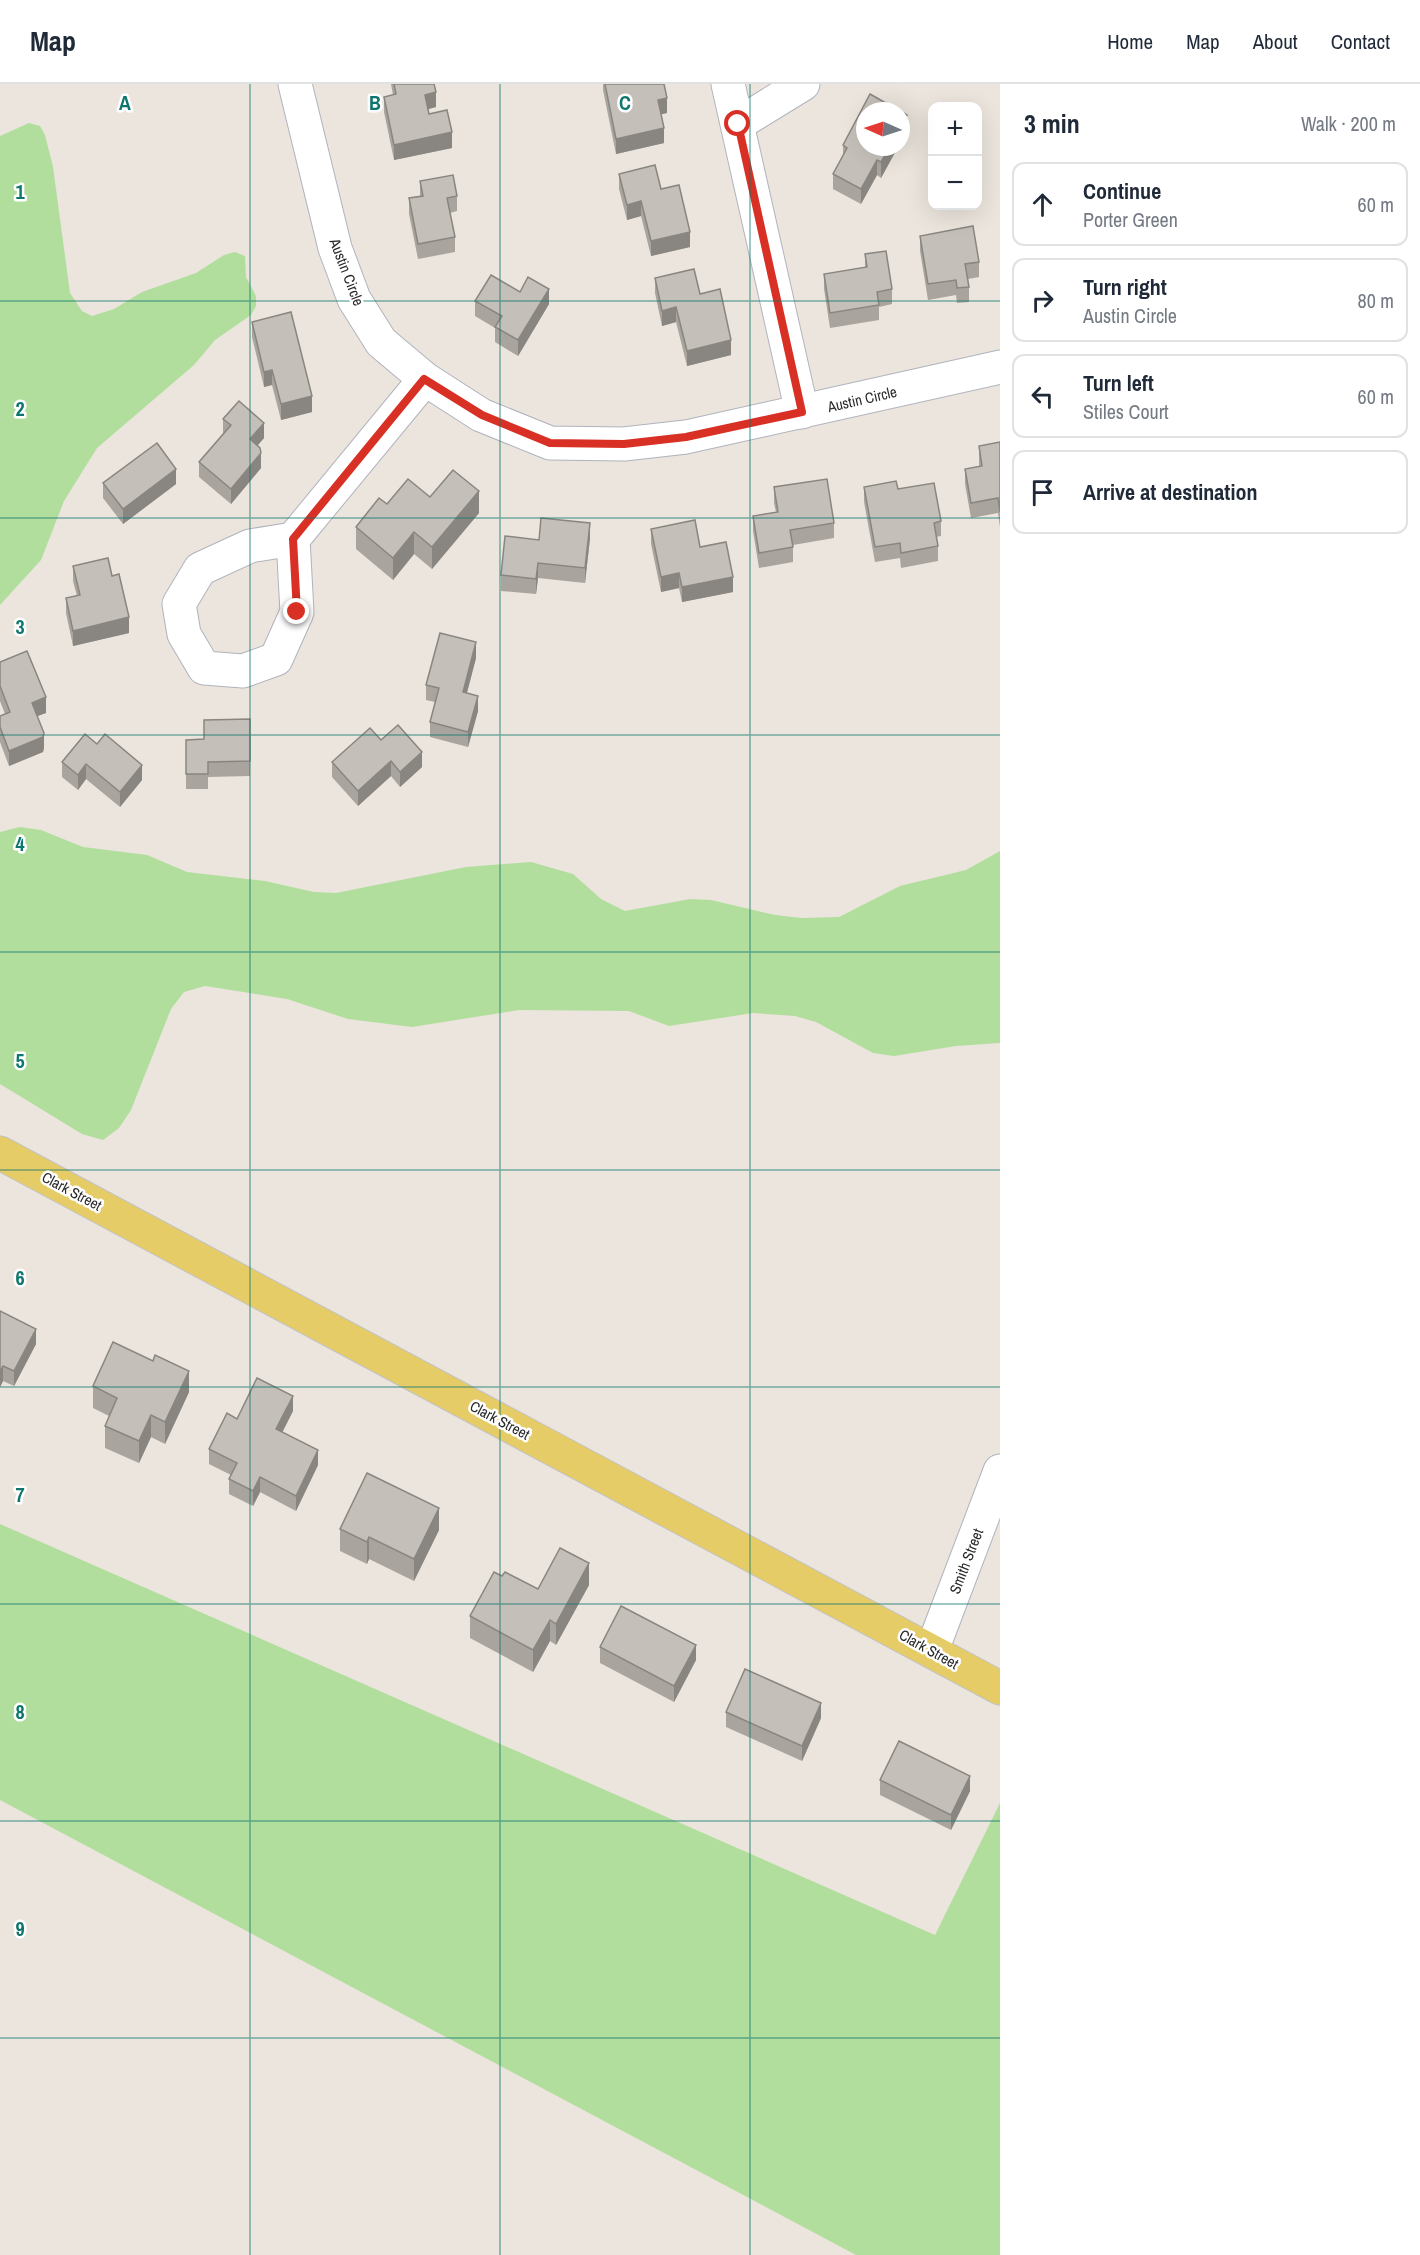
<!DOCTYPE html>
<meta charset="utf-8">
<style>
body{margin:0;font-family:"Archivo Narrow",sans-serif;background:#f6f6f7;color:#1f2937}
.controls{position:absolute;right:18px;top:18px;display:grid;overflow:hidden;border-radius:12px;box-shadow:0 6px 24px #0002}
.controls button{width:54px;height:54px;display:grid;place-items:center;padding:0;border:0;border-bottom:2px solid #e0e1e3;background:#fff;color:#1f2937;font:30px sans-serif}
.compass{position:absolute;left:856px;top:18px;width:54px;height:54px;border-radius:50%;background:#fff;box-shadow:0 6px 24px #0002;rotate:273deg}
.stop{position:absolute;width:18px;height:18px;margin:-14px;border:4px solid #d93025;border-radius:50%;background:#fff}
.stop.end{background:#d93025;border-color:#fff;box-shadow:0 2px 6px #0008}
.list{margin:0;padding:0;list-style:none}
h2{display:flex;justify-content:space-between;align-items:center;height:78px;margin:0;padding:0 24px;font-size:26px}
h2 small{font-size:20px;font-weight:400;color:#747a83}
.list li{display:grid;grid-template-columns:39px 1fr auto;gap:18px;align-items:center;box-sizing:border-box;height:84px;margin:0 12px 12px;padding:0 12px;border:2px solid #e0e1e3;border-radius:12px}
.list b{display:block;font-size:22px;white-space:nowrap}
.list p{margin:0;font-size:20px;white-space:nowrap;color:#747a83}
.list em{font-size:20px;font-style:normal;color:#747a83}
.icon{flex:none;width:33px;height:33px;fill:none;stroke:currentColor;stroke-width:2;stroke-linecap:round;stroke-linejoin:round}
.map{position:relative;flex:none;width:1000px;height:2171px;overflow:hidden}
header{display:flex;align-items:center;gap:36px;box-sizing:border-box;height:84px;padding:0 30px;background:#fff;border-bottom:2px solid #e0e1e3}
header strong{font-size:28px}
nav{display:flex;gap:33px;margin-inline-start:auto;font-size:21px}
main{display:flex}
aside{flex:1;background:#fff}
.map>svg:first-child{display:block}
.green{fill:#b1de9d}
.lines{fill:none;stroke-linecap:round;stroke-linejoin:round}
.minor-casing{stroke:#b0b3bd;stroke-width:35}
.major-casing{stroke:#c3c3c3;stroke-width:35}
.minor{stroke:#fff;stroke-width:33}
.major{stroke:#e6cc67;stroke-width:33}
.wall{fill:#a9a49e}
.shaded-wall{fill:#898681}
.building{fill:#c4bfb8;stroke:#898681;stroke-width:1.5}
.route{stroke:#d93025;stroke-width:8}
.grid{fill:none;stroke:#0f766e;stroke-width:1.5;stroke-opacity:0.55}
.labels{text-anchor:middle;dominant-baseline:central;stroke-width:5;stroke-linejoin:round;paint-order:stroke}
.street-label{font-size:15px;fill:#2a2a2a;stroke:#fff}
.grid-label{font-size:20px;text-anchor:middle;font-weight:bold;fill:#0f766e;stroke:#fff;stroke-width:5;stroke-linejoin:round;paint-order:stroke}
</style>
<header>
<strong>Map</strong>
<nav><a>Home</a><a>Map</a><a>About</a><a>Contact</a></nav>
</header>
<main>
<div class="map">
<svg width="1000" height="2171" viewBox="0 0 1000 2171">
<rect width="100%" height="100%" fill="#ebe5dd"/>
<!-- green -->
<g class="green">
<path d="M29 39 40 42 45 51 53 83 70 209 82 227 92 232 114 225 142 208 196 189 224 171 235 168 245 172 246 193 256 212V222L251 231 215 256 194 281 97 364 64 417 41 476 0 521V52Z"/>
<path d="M20 743 41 746 83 763 147 771 187 788 265 797 314 808 336 809 466 783 531 778 573 790 601 815 625 827 690 815 711 816 775 831 802 834 839 833 900 802 966 786 1000 767V959L956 962 894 972 873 969 816 938 795 932 753 929 669 942 629 927 519 926 412 943 348 935 287 915 205 902 184 908 171 925 131 1026 119 1044 103 1056 82 1050 0 1000V748Z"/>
<path d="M0 1440 935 1851 1000 1719V2171H856L0 1716Z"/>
</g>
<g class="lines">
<!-- minor casing -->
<g class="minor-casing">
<g id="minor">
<path d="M295 0 335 164 354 215 381 258 425 295 481 331 550 359 624 360 686 353 1000 283"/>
<path d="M728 0 802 328"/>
<path d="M738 40 803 0"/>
<path d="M293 455 297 528 276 575 243 587 204 584 184 550 179 520 200 485 250 462 293 455 425 295"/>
<path d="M932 1566 1000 1387"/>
</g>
</g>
<!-- major casing -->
<g class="major-casing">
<path id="major" d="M0 1069 1000 1604"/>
</g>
<!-- minor -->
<use href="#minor" class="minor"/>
<!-- major -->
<use href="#major" class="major"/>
</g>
<!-- wall -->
<g class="wall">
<path d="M391 0H434L436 23 428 25 429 30 452 64 394 76 384 28V13L393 11Z"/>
<path d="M603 0H664L667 29 661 30 664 59 616 70 603 6Z"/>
<path d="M843 61 898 63 881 94 877 91 861 120 833 105V90L843 72Z"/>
<path d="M619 90 690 163 651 172 641 132 627 136 619 105Z"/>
<path d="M420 97 457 112V127L450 129 455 153V168L418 175 409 130V114L420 112Z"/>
<path d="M920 152 979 178V193L968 195 969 203V218L957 219 956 211 928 216 920 167Z"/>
<path d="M865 170 892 205V220L879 223V236L830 244 824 205V190L865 183Z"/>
<path d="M655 194 700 210 731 271 687 282 676 238 662 242 655 209Z"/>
<path d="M520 208 549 220 518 272 495 258V244L475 232V217Z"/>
<path d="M252 238 312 328 281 336 272 301 264 303 252 253Z"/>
<path d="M223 335 264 354 258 361 261 384 231 420 199 393V378L223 350Z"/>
<path d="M1000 358V443L998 429 971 434 965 400V385L979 382V362Z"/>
<path d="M103 399 176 400 123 440 103 414Z"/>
<path d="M774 403 834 439V454L793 461V478L759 484 753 447V432L776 428 774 419Z"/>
<path d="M864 403 898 405 941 437V452L936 453 938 462V477L901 484 900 474 875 478 864 418Z"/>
<path d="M430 413 479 429 432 485 414 470 393 496 356 465V443L387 420Z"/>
<path d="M651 445 700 463 733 508 682 518 679 504 661 508 651 460Z"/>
<path d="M590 454 585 499 538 494 536 510 501 507V491L539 456Z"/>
<path d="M73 482 112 492 129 549 73 562 66 529V514L77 512 73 497Z"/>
<path d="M476 574 467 609 478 627 468 663 430 653V638L435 618 426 616V601Z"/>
<path d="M0 578 46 629 37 632 44 664 43 668 9 682 0 658V632L5 630 0 617Z"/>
<path d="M250 635V692L208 693V705H186V656L204 655Z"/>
<path d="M85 650 142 696 120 723 86 695 78 706 62 693V678Z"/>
<path d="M381 656 422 683 400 703 391 692 358 722 332 693V678Z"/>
<path d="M0 1227 36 1260 14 1302 3 1297 0 1303Z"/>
<path d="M93 1302 189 1308 165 1360 151 1353 139 1379 105 1364V1342L109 1332 93 1324Z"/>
<path d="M293 1327 282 1348 318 1381 296 1427 260 1408 253 1422 229 1410V1395L231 1391 209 1380V1365L237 1335Z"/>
<path d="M340 1445 439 1446 414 1497 369 1475 367 1480 340 1467Z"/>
<path d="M502 1492 538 1505 589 1501 556 1561 550 1557 533 1588 470 1554V1532Z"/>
<path d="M600 1563 696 1576 674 1618 600 1579Z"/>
<path d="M726 1628 821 1634 802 1677 726 1643Z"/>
<path d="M880 1696 970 1707 951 1746 880 1711Z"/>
</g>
<!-- shaded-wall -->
<g class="shaded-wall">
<path d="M436 8V23L425 26V11Z"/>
<path d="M667 14V29L658 31V16Z"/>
<path d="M907 31V46L901 57V42Z"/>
<path d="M664 44V59L616 70V55Z"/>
<path d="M452 48V64L394 76V61Z"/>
<path d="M890 63H898L881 94V78Z"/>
<path d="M877 76V91L861 120V105Z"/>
<path d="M641 117V132L627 136V121Z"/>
<path d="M690 148V163L651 172V157Z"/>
<path d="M549 205V220L518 272V256Z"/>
<path d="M676 223V238L662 242V227Z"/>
<path d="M731 256V271L687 282V267Z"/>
<path d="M272 286V301L264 303V288Z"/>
<path d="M312 312V328L281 336V320Z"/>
<path d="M264 339V354L250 370V355Z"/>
<path d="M261 369V384L231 420V405Z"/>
<path d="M176 385V400L123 440V425Z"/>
<path d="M479 407V429L432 485V463Z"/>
<path d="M590 439V454L585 499V484Z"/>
<path d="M414 448V470L393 496V474Z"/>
<path d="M538 479V494L536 510V495Z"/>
<path d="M679 489V504L661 508V493Z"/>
<path d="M733 493V508L682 518V503Z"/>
<path d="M129 533V549L73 562V547Z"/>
<path d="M476 558V574L463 623V608Z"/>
<path d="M478 612V627L468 663V648Z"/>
<path d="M46 613V629L32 634V619Z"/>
<path d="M44 649V664L43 668 9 682V667Z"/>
<path d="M422 668V683L400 703V688Z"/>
<path d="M391 677V692L358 722V707Z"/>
<path d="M86 680V695L78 706V691Z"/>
<path d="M142 681V696L120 723V708Z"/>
<path d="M36 1245V1260L14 1302V1287Z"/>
<path d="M3 1282V1297L0 1303V1288Z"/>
<path d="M189 1287V1308L165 1360V1338Z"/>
<path d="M293 1312V1327L276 1361V1345Z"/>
<path d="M151 1331V1353L139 1379V1357Z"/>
<path d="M318 1366V1381L296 1427V1412Z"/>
<path d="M260 1393V1408L253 1422V1407Z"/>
<path d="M439 1424V1446L414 1497V1475Z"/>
<path d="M369 1453V1475L367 1480V1458Z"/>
<path d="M589 1479V1501L556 1561V1540Z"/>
<path d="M550 1536V1557L533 1588V1566Z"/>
<path d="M696 1561V1576L674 1618V1602Z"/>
<path d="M821 1619V1634L802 1677V1662Z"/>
<path d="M970 1692V1707L951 1746V1731Z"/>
</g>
<!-- building -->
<g class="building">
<path d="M394 0H434L436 8 425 11 429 30 447 26 452 48 394 61 384 13 396 10Z"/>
<path d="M605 0H664L667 14 658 16 664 44 616 55Z"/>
<path d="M870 10 900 27H865V63H890L881 78 877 76 861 105 833 90 847 64 843 61Z"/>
<path d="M901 27 907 31 901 42Z"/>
<path d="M655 81 661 105 679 101 690 148 651 157 641 117 627 121 619 90Z"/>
<path d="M453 91 457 112 447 114 455 153 418 160 409 114 423 112 420 97Z"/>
<path d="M973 142 979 178 965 180 969 203 957 204 956 196 928 200 920 152Z"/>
<path d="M886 167 892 205 877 208 879 221 830 229 824 190 867 183 865 170Z"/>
<path d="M694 185 700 210 720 205 731 256 687 267 676 223 662 227 655 194Z"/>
<path d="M491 191 520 208 528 193 549 205 518 256 495 243 502 232 475 217Z"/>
<path d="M291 228 312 312 281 320 272 286 264 288 252 238Z"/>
<path d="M239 317 264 339 250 355 260 364 261 369 231 405 199 378 231 341 223 335Z"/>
<path d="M1000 358V428L998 414 971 419 965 385 982 382 979 362Z"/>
<path d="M157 359 176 385 123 425 103 399Z"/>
<path d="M453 386 479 407 432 463 414 448 393 474 356 443 379 414 387 420 408 395 430 413Z"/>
<path d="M827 395 834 439 790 446 793 463 759 469 753 432 778 428 774 403Z"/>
<path d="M896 397 898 405 934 399 941 437 934 439 938 462 901 469 900 459 875 463 864 403Z"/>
<path d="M541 434 590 439 585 484 538 479 536 495 501 491 505 452 539 456Z"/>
<path d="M695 436 700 463 726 458 733 493 682 503 679 489 661 493 651 445Z"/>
<path d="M108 474 112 492 119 490 129 533 73 547 66 514 80 511 73 482Z"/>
<path d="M440 549 476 558 463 608 478 612 468 648 430 638 439 604 426 601Z"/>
<path d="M27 567 46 613 32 619 44 649 43 653 9 667 0 643V632L10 628 0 602V578Z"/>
<path d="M250 635V677L208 678V690H186V656L204 655V636Z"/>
<path d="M398 641 422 668 400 688 391 677 358 707 332 678 370 644 381 656Z"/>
<path d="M85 650 97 660 105 650 142 681 120 708 86 680 78 691 62 678Z"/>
<path d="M0 1227 36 1245 14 1287 3 1282 0 1288Z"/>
<path d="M113 1258 153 1277 155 1271 189 1287 165 1338 151 1331 139 1357 105 1342 117 1314 93 1302Z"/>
<path d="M257 1294 293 1312 276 1345 318 1366 296 1412 260 1393 253 1407 229 1395 237 1379 209 1365 227 1329 237 1335Z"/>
<path d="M367 1389 439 1424 414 1475 369 1453 367 1458 340 1445Z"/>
<path d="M560 1464 589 1479 556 1540 550 1536 533 1566 470 1532 494 1488 502 1492 505 1488 538 1505Z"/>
<path d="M621 1522 696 1561 674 1602 600 1563Z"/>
<path d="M745 1585 821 1619 802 1662 726 1628Z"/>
<path d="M899 1657 970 1692 951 1731 880 1696Z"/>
</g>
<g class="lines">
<!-- route -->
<path class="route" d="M297 528 293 455 424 295 482 331 550 359 624 360 686 353 802 328 738 40"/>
</g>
<!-- grid -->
<path class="grid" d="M250 0V2171M500 0V2171M750 0V2171M0 217H1000M0 434H1000M0 651H1000M0 868H1000M0 1086H1000M0 1303H1000M0 1520H1000M0 1737H1000M0 1954H1000"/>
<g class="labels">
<!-- street labels -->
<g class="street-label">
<text transform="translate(347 188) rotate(69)">Austin Circle</text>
<text transform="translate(862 315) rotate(-13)">Austin Circle</text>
<text transform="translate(72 1107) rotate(28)">Clark Street</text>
<text transform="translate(500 1336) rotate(28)">Clark Street</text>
<text transform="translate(966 1477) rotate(-69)">Smith Street</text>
<text transform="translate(929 1565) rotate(29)">Clark Street</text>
</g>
</g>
<g class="grid-label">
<text x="125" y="26">A</text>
<text x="375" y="26">B</text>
<text x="625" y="26">C</text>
<text x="20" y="115">1</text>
<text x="20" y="332">2</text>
<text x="20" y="550">3</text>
<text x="20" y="767">4</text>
<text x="20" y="984">5</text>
<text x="20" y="1201">6</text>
<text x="20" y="1418">7</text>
<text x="20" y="1635">8</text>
<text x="20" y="1852">9</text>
</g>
</svg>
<div class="controls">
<button>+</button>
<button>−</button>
</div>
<svg class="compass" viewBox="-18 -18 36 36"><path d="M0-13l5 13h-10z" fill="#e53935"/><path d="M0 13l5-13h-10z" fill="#747a83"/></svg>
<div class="stop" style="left:738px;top:40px"></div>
<div class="stop end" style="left:297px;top:528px"></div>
</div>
<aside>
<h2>3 min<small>Walk · 200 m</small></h2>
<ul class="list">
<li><svg class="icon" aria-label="ahead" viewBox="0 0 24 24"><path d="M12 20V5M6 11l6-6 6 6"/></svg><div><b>Continue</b><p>Porter Green</p></div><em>60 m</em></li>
<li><svg class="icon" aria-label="right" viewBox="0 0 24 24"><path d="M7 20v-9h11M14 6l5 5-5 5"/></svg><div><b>Turn right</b><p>Austin Circle</p></div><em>80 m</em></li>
<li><svg class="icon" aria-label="left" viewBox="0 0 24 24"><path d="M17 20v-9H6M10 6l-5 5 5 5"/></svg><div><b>Turn left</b><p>Stiles Court</p></div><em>60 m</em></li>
<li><svg class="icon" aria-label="arrive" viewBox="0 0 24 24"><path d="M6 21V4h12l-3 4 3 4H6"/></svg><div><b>Arrive at destination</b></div></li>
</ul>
</aside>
</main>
